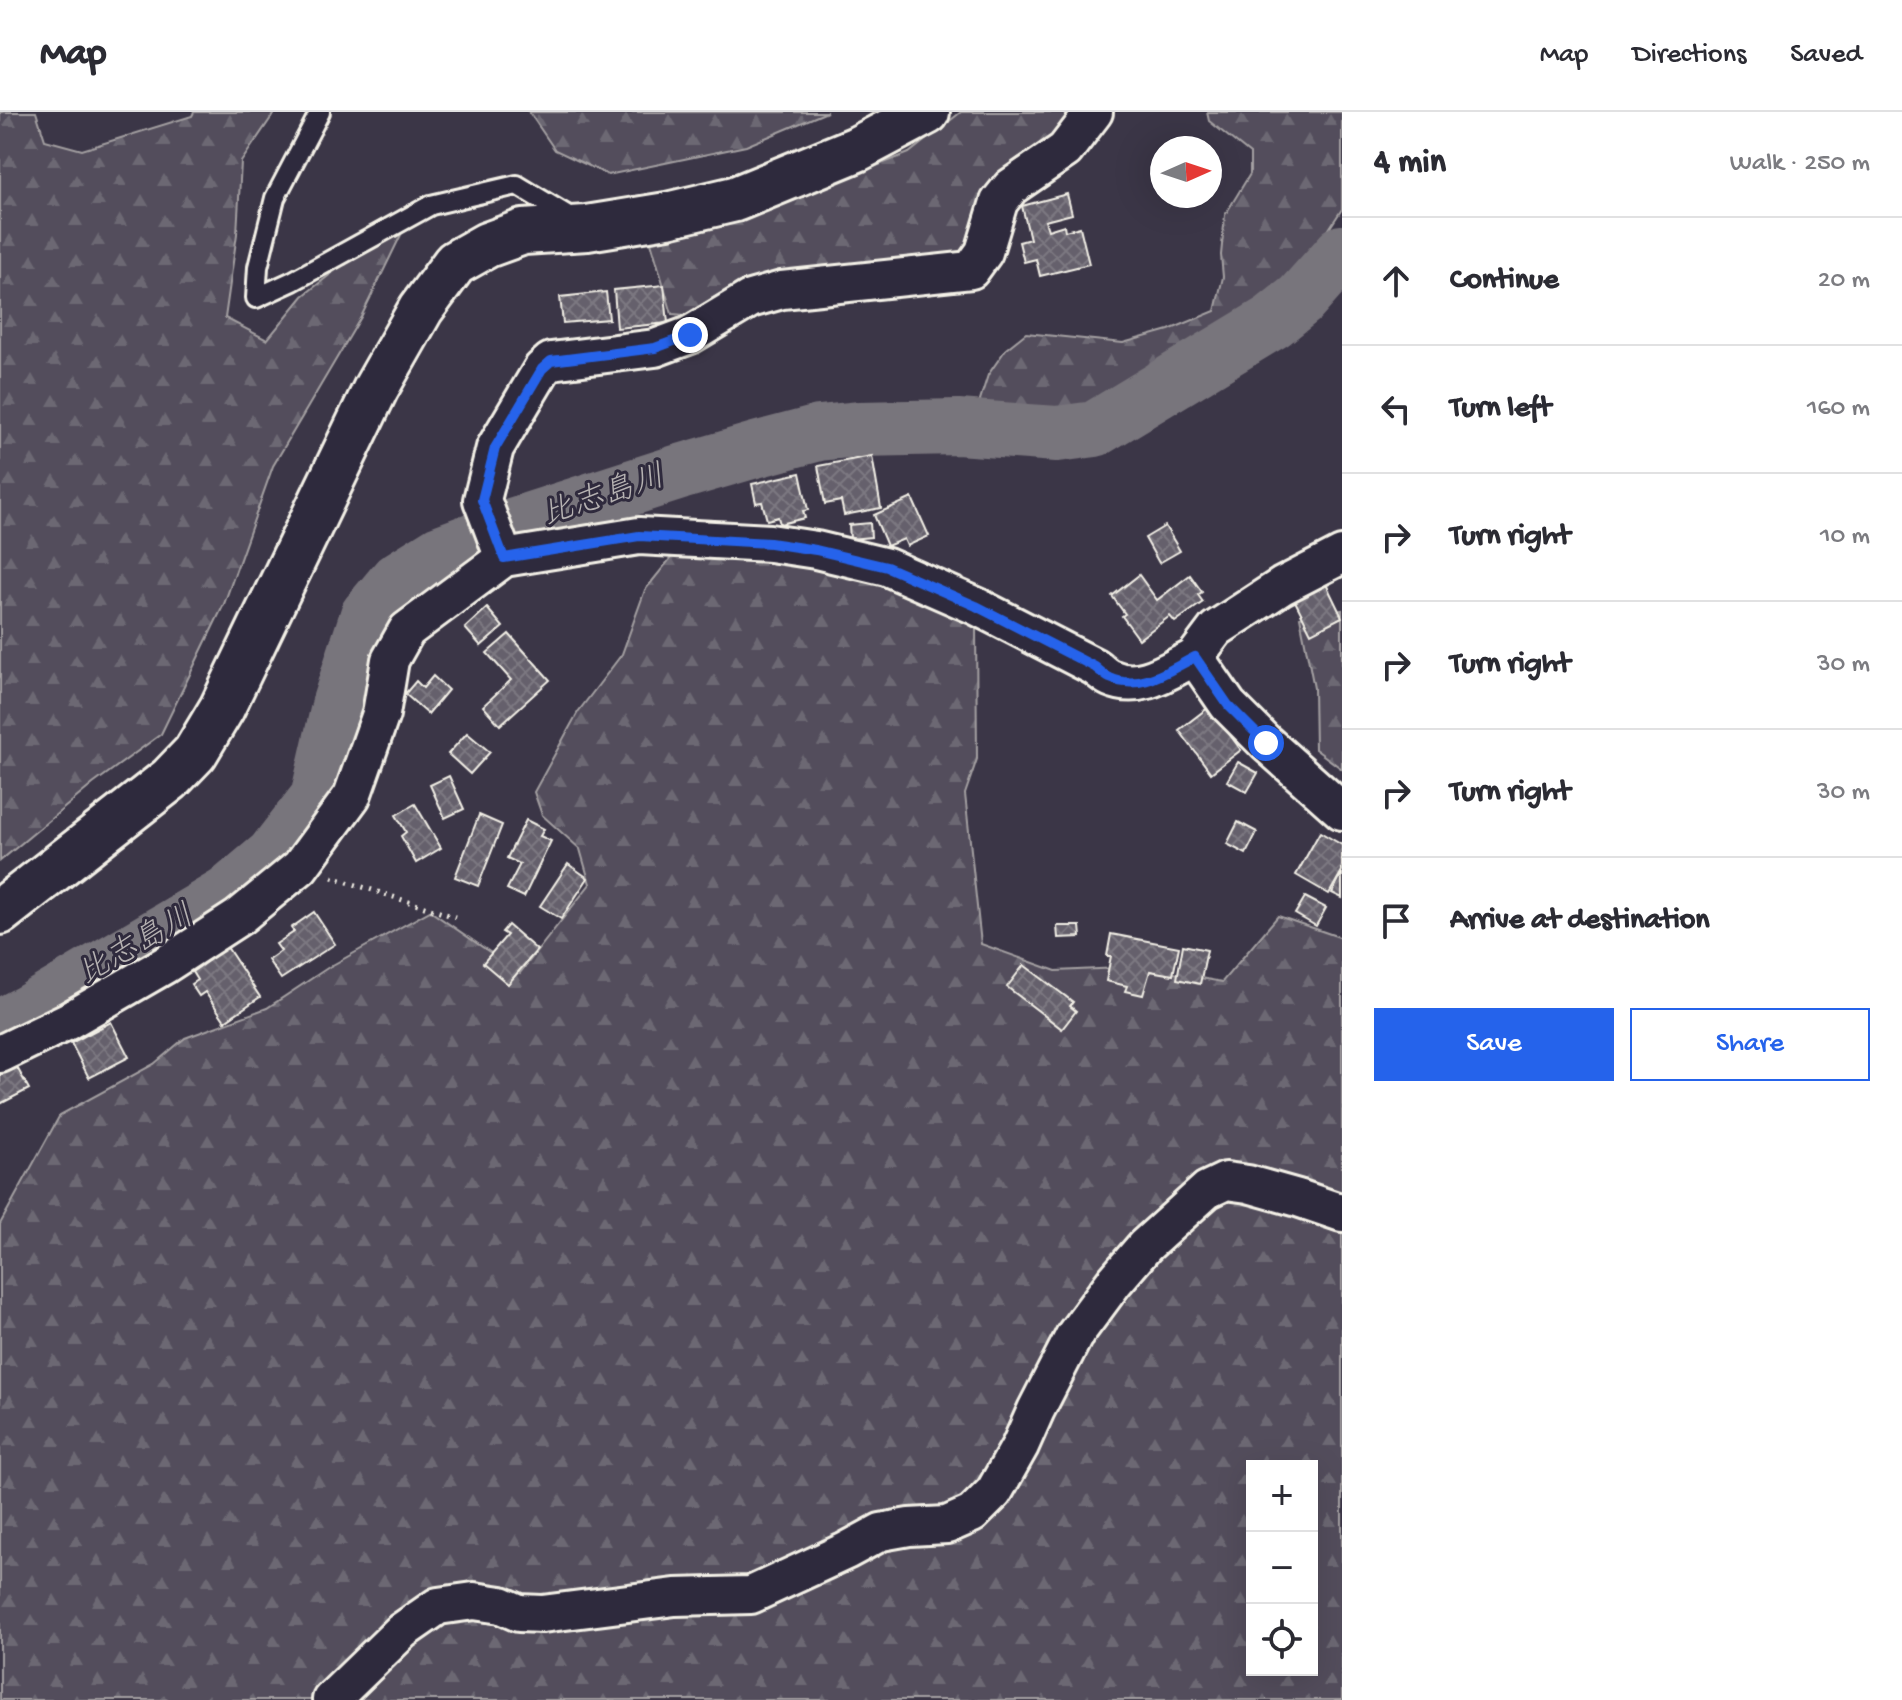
<!DOCTYPE html>
<meta charset="utf-8">
<style>
body{margin:0;font-family:"Gochi Hand","Klee One",sans-serif;background:#f7f7f7;color:#2b2b33}
.controls{position:absolute;right:24px;bottom:24px;display:grid;overflow:hidden;border-radius:0px;box-shadow:0 8px 32px #0002}
.controls button{width:72px;height:72px;display:grid;place-items:center;padding:0;border:0;border-bottom:2px solid #e1e1e2;background:#fff;color:#2b2b33;font:40px sans-serif}
.compass{position:absolute;left:1150px;top:24px;width:72px;height:72px;border-radius:50%;background:#fff;box-shadow:0 8px 32px #0002;rotate:87deg}
.stop{position:absolute;width:24px;height:24px;margin:-18px;border:6px solid #2563eb;border-radius:50%;background:#fff}
.stop.end{background:#2563eb;border-color:#fff;box-shadow:0 2px 8px #0008}
.list{margin:0;padding:0;list-style:none}
h2{display:flex;justify-content:space-between;align-items:center;height:104px;margin:0;padding:0 32px;font-size:34px}
h2 small{font-size:26px;font-weight:400;color:#7c7c81}
.list li{display:grid;grid-template-columns:52px 1fr auto;gap:24px;align-items:center;box-sizing:border-box;height:128px;padding:0 32px;border-top:2px solid #e1e1e2}
.list b{display:block;font-size:30px;white-space:nowrap}
.list em{font-size:26px;font-style:normal;color:#7c7c81}
.actions{display:flex;gap:16px;padding:24px 32px}
.actions a{flex:1;padding:18px 0;border:2px solid #2563eb;border-radius:0px;text-align:center;font-size:28px;color:#2563eb}
.actions .main{background:#2563eb;color:#fff}
.icon{flex:none;width:44px;height:44px;fill:none;stroke:currentColor;stroke-width:2;stroke-linecap:round;stroke-linejoin:round}
.map{position:relative;flex:none;width:1342px;height:1588px;overflow:hidden}
header{display:flex;align-items:center;gap:48px;box-sizing:border-box;height:112px;padding:0 40px;background:#fff;border-bottom:2px solid #e1e1e2}
header strong{font-size:38px}
nav{display:flex;gap:44px;margin-inline-start:auto;font-size:28px}
main{display:flex}
aside{flex:1;background:#fff}
.map>svg:first-child{display:block}
.forest{fill:url(#forest-firs);stroke:#a4a0a2;stroke-width:2;fill-rule:evenodd}
.lines{fill:none;stroke-linecap:round;stroke-linejoin:round}
.river{stroke:#78747b;stroke-width:56}
.building{fill:url(#building-cross-hatch);stroke:#f4f1e8;stroke-width:2}
.service-casing{stroke:#f4f1e8;stroke-width:24}
.minor-casing{stroke:#f4f1e8;stroke-width:42}
.tertiary-casing{stroke:#f4f1e8;stroke-width:50}
.path{stroke:#f4f1e8;stroke-width:5;stroke-dasharray:2 6;stroke-linecap:butt}
.service{stroke:#2f2a3d;stroke-width:18}
.minor{stroke:#2f2a3d;stroke-width:36}
.tertiary{stroke:#2f2a3d;stroke-width:44}
.route{stroke:#2563eb;stroke-width:10}
.labels{text-anchor:middle;dominant-baseline:central;stroke-width:6;stroke-linejoin:round;paint-order:stroke}
.water-label{font-size:32px;font-style:italic;fill:#b6b2b2;stroke:#2f2a3d}
</style>
<header>
<strong>Map</strong>
<nav><a>Map</a><a>Directions</a><a>Saved</a></nav>
</header>
<main>
<div class="map">
<svg width="1342" height="1588" viewBox="0 0 1342 1588">
<defs>
<pattern id="forest-firs" width="22" height="20" patternUnits="userSpaceOnUse" patternTransform="scale(2)"><rect width="22" height="20" fill="#534e5c"/><path d="M5 1l3.5 6h-7zM16 11l3.5 6h-7z" fill="#6c6873"/></pattern>
<pattern id="building-cross-hatch" width="8" height="8" patternUnits="userSpaceOnUse" patternTransform="scale(2)"><rect width="8" height="8" fill="#65616c"/><path d="M0 0l8 8M0 8l8-8" fill="none" stroke="#7c7881"/></pattern>
</defs>
<rect width="100%" height="100%" fill="#3b3647"/>
<filter id="ink" filterUnits="userSpaceOnUse"><feTurbulence type="fractalNoise" baseFrequency=".0125" numOctaves="2"/><feDisplacementMap in="SourceGraphic" scale="16" xChannelSelector="R" yChannelSelector="G"/><feConvolveMatrix kernelMatrix="1 2 1 2 8 2 1 2 1" color-interpolation-filters="sRGB"/></filter>
<g filter="url(#ink)">
<!-- forest -->
<g class="forest">
<path d="M0 0H36L45 28 82 38 192 4 194 0H275L241 50 237 122 225 206 267 228 303 184 414 96 361 205 273 354 224 492 161 622 93 672 0 749Z"/>
<path d="M529 0H827L746 34 608 63 555 38Z"/>
<path d="M961 0H1082L977 121 969 147 739 170 685 203 672 202 651 130 727 113 909 41Z"/>
<path d="M1207 0H1342V97L1314 140 1226 235 1079 332 1018 337 984 313 979 291 988 263 1006 237 1026 221 1123 231 1169 218 1215 199 1223 165 1221 143 1225 103 1250 62V42L1209 9Z"/>
<path d="M678 437 833 455 898 475 976 513 977 647 965 682 981 832 1056 859 1141 855 1222 870 1278 804 1342 826V1588H0V1112L60 1003 154 952 185 926 267 896 329 855 430 799 520 861 590 772 580 737 542 703 534 680 578 600 622 542 645 478ZM1252 1354H1312V1558H1252Z"/>
<path d="M1342 498V657L1315 637 1314 576 1300 505Z"/>
</g>
<g class="lines">
<!-- river -->
<path class="river" d="M0 915 29 900 228 782 273 744 318 686 340 590 368 503 397 468 440 441 509 415 680 360 755 338 819 321 859 317 958 315 1057 322 1095 317 1272 210 1301 187 1342 141"/>
</g>
<!-- building -->
<g class="building">
<path d="M1067 82 1072 102 1045 109 1048 118 1064 113 1065 119 1080 115 1089 152 1040 164 1036 147 1024 150 1019 130 1030 127 1022 94Z"/>
<path d="M664 173 668 211 617 216 614 178Z"/>
<path d="M606 180 609 207 563 211 560 185Z"/>
<path d="M872 344 881 396 844 403 841 389 825 392 818 354Z"/>
<path d="M800 361 808 398 803 399 805 406 780 412 778 405 767 408 762 390 756 391 752 372Z"/>
<path d="M912 386 929 424 907 434 904 427 887 434 874 403Z"/>
<path d="M870 411 871 425 850 427 849 413Z"/>
<path d="M1165 414 1180 439 1159 451 1145 426Z"/>
<path d="M1139 463 1157 488 1190 463 1202 480 1198 483 1203 490 1175 510 1170 504 1139 527 1122 504 1125 502 1112 484Z"/>
<path d="M1325 470 1342 505 1311 521 1293 485Z"/>
<path d="M487 496 503 515 481 534 465 516Z"/>
<path d="M509 522 550 568 500 613 483 594 511 568 487 541Z"/>
<path d="M433 564 448 578 428 602 405 582 416 569 423 576Z"/>
<path d="M1209 595 1241 638 1211 661 1179 618Z"/>
<path d="M467 621 490 640 470 662 448 642Z"/>
<path d="M1238 650 1258 661 1247 680 1227 669Z"/>
<path d="M449 664 464 697 445 706 430 673Z"/>
<path d="M415 692 441 736 416 751 401 724 406 720 396 703Z"/>
<path d="M479 703 502 713 478 774 455 765Z"/>
<path d="M526 708 544 717 540 724 551 729 524 785 507 777 520 752 507 746Z"/>
<path d="M1238 710 1257 720 1246 742 1227 732Z"/>
<path d="M1320 720 1342 733V759L1329 782 1296 763Z"/>
<path d="M568 752 588 766 561 807 540 794Z"/>
<path d="M1342 761V786L1332 781Z"/>
<path d="M1305 785 1326 796 1316 814 1295 802Z"/>
<path d="M314 800 335 832 281 867 268 848 281 839 276 832 294 820 291 816Z"/>
<path d="M508 813 537 838 508 872 483 851 507 823 502 820Z"/>
<path d="M1057 814H1080L1081 825 1058 826Z"/>
<path d="M1111 822 1179 835 1173 863 1150 859 1143 883 1125 879 1127 874 1106 869 1111 844H1107Z"/>
<path d="M1183 833 1207 838 1200 872 1177 867Z"/>
<path d="M227 835 260 885 225 909 205 880 199 884 191 872 197 868 192 860Z"/>
<path d="M1024 853 1073 890 1070 894 1076 899 1062 917 1007 875Z"/>
<path d="M111 910 129 945 89 966 71 931Z"/>
<path d="M14 950 29 977 0 992V958Z"/>
</g>
<g class="lines">
<!-- service casing -->
<g class="service-casing">
<path id="service" d="M320 0 275 86 258 155 256 186 293 169 431 93 517 73 575 108"/>
</g>
<!-- minor casing -->
<g class="minor-casing">
<g id="minor">
<path d="M504 446 482 388 495 336 542 257 551 249 655 236 690 223 750 187 782 178 971 158 984 140 999 90 1011 75 1065 38 1094 0"/>
<path d="M1195 545 1216 517 1282 474 1342 443"/>
<path d="M0 942 68 909 165 853 239 805 300 755 352 684 381 602 390 548 407 518 504 446 639 424 770 431 816 438 887 455 976 494 1095 555C1099 558 1105 564 1110 566 1141 580 1169 558 1195 545L1228 593 1266 631 1342 699"/>
<path d="M331 1588 402 1519 438 1494 474 1489 501 1493 519 1501 542 1502 675 1485 751 1483 846 1439 881 1420 909 1415 947 1413 972 1402 994 1380 1020 1334 1036 1298 1074 1224 1114 1170 1145 1134 1207 1078 1226 1069 1248 1072 1298 1086 1342 1101"/>
</g>
</g>
<!-- tertiary casing -->
<g class="tertiary-casing">
<path id="tertiary" d="M0 800 170 667 195 641 222 596 376 276 421 197 455 151 487 133 523 120 587 116 667 103 735 87 857 37 927 0"/>
</g>
<!-- path -->
<path class="path" d="M332 765 455 805"/>
<!-- service -->
<use href="#service" class="service"/>
<!-- minor -->
<use href="#minor" class="minor"/>
<!-- tertiary -->
<use href="#tertiary" class="tertiary"/>
</g>
</g>
<g class="lines" filter="url(#ink)">
<!-- route -->
<path class="route" d="M690 223 655 236 551 249 542 257 495 336 482 388 504 446 639 424 770 431 816 438 887 455 976 494 1095 555C1099 558 1105 564 1110 566 1141 580 1169 558 1195 545L1228 593 1266 631"/>
</g>
<g class="labels">
<!-- water labels -->
<g class="water-label">
<text transform="translate(604 386) rotate(-19)">比志島川</text>
<text transform="translate(137 835) rotate(-30)">比志島川</text>
</g>
</g>
</svg>
<div class="controls">
<button>+</button>
<button>−</button>
<button><svg class="icon" aria-label="locate" viewBox="0 0 24 24"><circle cx="12" cy="12" r="6"/><path d="M12 2v4M12 18v4M2 12h4M18 12h4"/></svg></button>
</div>
<svg class="compass" viewBox="-18 -18 36 36"><path d="M0-13l5 13h-10z" fill="#e53935"/><path d="M0 13l5-13h-10z" fill="#7c7c81"/></svg>
<div class="stop" style="left:1266px;top:631px"></div>
<div class="stop end" style="left:690px;top:223px"></div>
</div>
<aside>
<h2>4 min<small>Walk · 250 m</small></h2>
<ul class="list">
<li><svg class="icon" aria-label="ahead" viewBox="0 0 24 24"><path d="M12 20V5M6 11l6-6 6 6"/></svg><div><b>Continue</b></div><em>20 m</em></li>
<li><svg class="icon" aria-label="left" viewBox="0 0 24 24"><path d="M17 20v-9H6M10 6l-5 5 5 5"/></svg><div><b>Turn left</b></div><em>160 m</em></li>
<li><svg class="icon" aria-label="right" viewBox="0 0 24 24"><path d="M7 20v-9h11M14 6l5 5-5 5"/></svg><div><b>Turn right</b></div><em>10 m</em></li>
<li><svg class="icon" aria-label="right" viewBox="0 0 24 24"><path d="M7 20v-9h11M14 6l5 5-5 5"/></svg><div><b>Turn right</b></div><em>30 m</em></li>
<li><svg class="icon" aria-label="right" viewBox="0 0 24 24"><path d="M7 20v-9h11M14 6l5 5-5 5"/></svg><div><b>Turn right</b></div><em>30 m</em></li>
<li><svg class="icon" aria-label="arrive" viewBox="0 0 24 24"><path d="M6 21V4h12l-3 4 3 4H6"/></svg><div><b>Arrive at destination</b></div></li>
</ul>
<div class="actions"><a class="main">Save</a><a>Share</a></div>
</aside>
</main>
